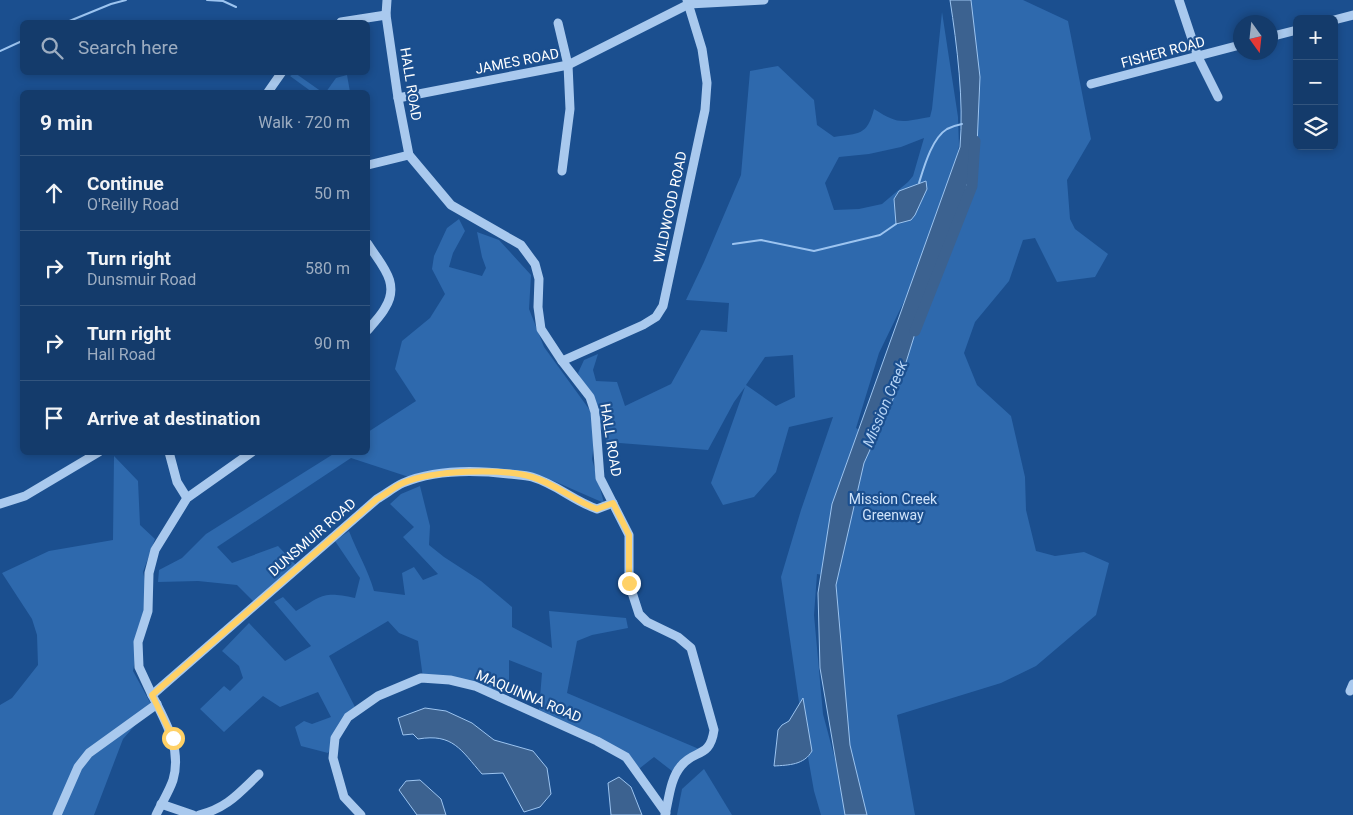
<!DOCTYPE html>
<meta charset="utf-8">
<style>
body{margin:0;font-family:Roboto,sans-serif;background:#214673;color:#f1f3f6}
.controls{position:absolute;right:15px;top:15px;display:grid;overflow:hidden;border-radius:8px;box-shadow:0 2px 8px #0003}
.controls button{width:45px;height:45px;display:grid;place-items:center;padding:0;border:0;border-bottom:1px solid #33557e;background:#143b6b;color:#f1f3f6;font:25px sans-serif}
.compass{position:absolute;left:1233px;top:15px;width:45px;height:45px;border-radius:50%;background:#143b6b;box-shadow:0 2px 8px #0003;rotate:165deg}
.stop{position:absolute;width:15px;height:15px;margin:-11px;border:4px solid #ffd166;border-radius:50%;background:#fff}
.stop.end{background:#ffd166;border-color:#fff;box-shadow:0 1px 5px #0008}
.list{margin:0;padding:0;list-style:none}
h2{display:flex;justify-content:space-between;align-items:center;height:65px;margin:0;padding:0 20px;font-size:21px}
h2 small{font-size:16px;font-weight:400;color:#9dadc1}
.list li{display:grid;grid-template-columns:32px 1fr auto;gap:15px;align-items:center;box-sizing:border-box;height:75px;padding:0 20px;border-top:1px solid #33557e}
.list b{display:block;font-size:19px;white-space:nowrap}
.list p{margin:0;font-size:16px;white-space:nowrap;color:#9dadc1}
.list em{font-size:16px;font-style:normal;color:#9dadc1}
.icon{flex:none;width:28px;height:28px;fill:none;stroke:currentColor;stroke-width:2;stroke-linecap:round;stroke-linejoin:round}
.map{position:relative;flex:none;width:1353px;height:815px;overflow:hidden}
.search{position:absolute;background:#143b6b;box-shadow:0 2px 8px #0003;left:20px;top:20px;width:350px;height:55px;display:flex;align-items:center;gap:12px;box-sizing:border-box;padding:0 18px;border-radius:8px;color:#9dadc1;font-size:19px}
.panel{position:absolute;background:#143b6b;box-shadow:0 2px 8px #0003;left:20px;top:90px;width:350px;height:365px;border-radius:8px}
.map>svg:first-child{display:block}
.green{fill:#2e69ad;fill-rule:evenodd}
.water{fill:#3c6290;stroke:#9cc4f0}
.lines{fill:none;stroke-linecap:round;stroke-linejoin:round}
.stream{stroke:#9cc4f0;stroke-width:2}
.river{stroke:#3c6290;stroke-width:11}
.minor{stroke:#a9c9ee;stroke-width:9}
.route{stroke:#ffd166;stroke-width:6}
.labels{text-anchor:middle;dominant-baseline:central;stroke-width:4.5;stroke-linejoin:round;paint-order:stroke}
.street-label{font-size:14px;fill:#fff;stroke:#1b4f8f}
.park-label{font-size:14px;fill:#cfe3fa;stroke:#1b4f8f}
.water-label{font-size:15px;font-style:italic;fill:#b5d3f5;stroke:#1b4f8f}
</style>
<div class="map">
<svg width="1353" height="815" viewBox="0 0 1353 815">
<rect width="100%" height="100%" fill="#1b4f8f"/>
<!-- green -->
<g class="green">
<path d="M953 0H1023L1068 21 1091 139 1067 180 1070 219 1075 229 1108 254 1095 277 1057 282 1035 238 1023 240 1009 281 975 322 964 353 977 385 1011 416 1025 477 1026 510 1036 551 1055 556 1084 552 1109 563 1096 615 1036 666 1001 683 897 715 915 815H853L823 575 817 574 814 615 823 714 841 782 845 815H821L814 791 802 723 781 577 801 510 833 417 789 427 776 472 754 497 723 505 711 483 745 387 734 402 708 450 607 442 578 373 584 360 598 354 593 370 596 381 617 382 625 406 671 384 701 330 727 332 729 303 686 300 704 262 741 175 750 71 778 66 814 100 817 125 834 137C859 133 867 136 874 109 899 125 901 122 930 117L932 109 942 12 958 117 959 146 953 175 926 256 879 353 856 428 861 431 948 206 966 119ZM924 138 913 176 908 182 882 204 859 209 834 210 825 183 839 157 869 154 901 147ZM793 355 795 397 776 406 746 385 765 357Z"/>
<path d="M295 73 322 92H312L290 76Z"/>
<path d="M347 75 350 92H326L336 78Z"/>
<path d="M459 219 465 231 453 253 449 267 482 276 486 268 482 257 477 232 499 240 531 275 529 309 544 347 597 420 592 459 604 503 540 475 465 468 415 479 351 458 217 547 232 563 278 546 297 566 255 603 237 585 198 581 158 582 159 570 182 558 206 534 335 453 368 452V432L416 401 395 369 402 341 430 318 445 294 432 269 434 256 447 228Z"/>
<path d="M114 456 138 481 140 525 155 539 143 572 149 599 140 629 133 671 152 706 123 739 94 815H0V705L12 698 38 665 37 635 32 619 2 573 49 551 113 540Z"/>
<path d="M420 486 430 526 429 545 444 557 481 581 512 607V627L552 648 549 611 626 618 628 628 592 635 577 641 567 693 699 749 672 771 654 757 635 772 594 735 539 710 542 673 509 660V694L423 678 418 641 399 633 388 621 329 656 355 707 328 753 301 746 295 727 304 721 312 724 331 717 318 692 280 707 263 696 224 732 200 709 224 686 230 691 243 678 239 666 222 651 249 623 285 661 311 646 274 602 283 597 296 611C323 595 323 591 355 598L360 578 335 541 349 531C357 552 368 570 374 591L405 595 402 573 414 567 423 580 438 574 403 537 414 527 390 504 401 494Z"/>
<path d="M704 769 732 815H677L682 789Z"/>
</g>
<!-- water -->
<g class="water">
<path d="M950 0H971L980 77 977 146 960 213 932 279 898 388 864 463 836 585 850 745 867 815H845L820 668 818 593 832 504 960 147C964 101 957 45 950 0Z"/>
<path d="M926 181 927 189 915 215 911 220 896 224 894 199 899 191Z"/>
<path d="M803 698 812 751C804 765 789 765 774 766L778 730 782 725 789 721Z"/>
<path d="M425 708 446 711 472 723 494 740 533 751 547 768 551 794 540 807 524 812 503 773 482 774C461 750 453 733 418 739L413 734 403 735 398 718Z"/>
<path d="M619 777 631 787 642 815H611L608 783Z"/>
<path d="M420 780 441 799 446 815H417L399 790 406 781Z"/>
</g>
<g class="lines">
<!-- stream -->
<g class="stream">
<path d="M207 0 223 1 236 7"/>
<path d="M67 22 111 4 126 0"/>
<path d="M0 51 22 41"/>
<path d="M919 183C924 167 932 138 947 129 951 127 957 125 962 124"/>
<path d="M733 244 761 240 814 251 880 235 896 224"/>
</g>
<!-- river -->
<path class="river" d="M915 331 972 186 975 141"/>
<!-- minor -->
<g class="minor">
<path d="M387 0 386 15 398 98 409 155 451 205 521 245 535 264 539 279 538 307 541 329 562 361 590 397 595 412 600 478 629 535V583L639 614 647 622 678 637 691 648 714 730C710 759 694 749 681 766 670 779 669 799 665 815"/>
<path d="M1179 0 1198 57 1218 97"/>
<path d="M1334 20 1353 15"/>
<path d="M341 22 386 15"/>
<path d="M558 23 568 65 570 109 562 171"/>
<path d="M1270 37 1297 30"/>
<path d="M1091 84 1240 45"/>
<path d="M268 92 282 72"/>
<path d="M398 98 568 65 689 4 764 0"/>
<path d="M368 165 409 155"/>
<path d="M368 244C381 265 401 283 385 308 381 316 373 323 368 330"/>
<path d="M562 361 643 325 656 317 663 306 705 110 707 83 702 49 687 0"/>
<path d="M169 452 177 482 187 498"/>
<path d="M0 504 25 496 99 452"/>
<path d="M1350 691 1353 684"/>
<path d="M152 695 139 667 138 642 148 611 149 573 155 550 187 498 252 452"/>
<path d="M161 804 193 815"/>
<path d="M57 815 78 767 89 753 157 704"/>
<path d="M156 815C161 804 169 792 173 780 182 749 166 722 152 695L377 499C386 494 394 487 403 483 436 469 475 470 509 474 517 475 525 475 532 477 556 484 574 501 597 509L613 503"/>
<path d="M199 815C227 808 238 794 259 774"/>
<path d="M361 815 344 797 333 758 335 738 348 717 378 696 421 678 450 680 475 686 597 741 626 757 666 813"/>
</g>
</g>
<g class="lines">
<!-- route -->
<path class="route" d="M173 738 152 695 377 499C386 494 394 487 403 483 433 470 501 468 532 477 556 484 574 501 597 509L613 503 629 535V583"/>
</g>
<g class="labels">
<!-- street labels -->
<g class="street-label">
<text transform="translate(1163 52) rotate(-15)">FISHER ROAD</text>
<text transform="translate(517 61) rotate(-11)">JAMES ROAD</text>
<text transform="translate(411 84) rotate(81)">HALL ROAD</text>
<text transform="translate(670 207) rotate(-78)">WILDWOOD ROAD</text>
<text transform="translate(611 440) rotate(81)">HALL ROAD</text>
<text transform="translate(312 537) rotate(-41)">DUNSMUIR ROAD</text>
<text transform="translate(529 696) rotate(23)">MAQUINNA ROAD</text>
</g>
<!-- park labels -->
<g class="park-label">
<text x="893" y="499">Mission Creek<tspan x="893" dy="16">Greenway</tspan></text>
</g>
<!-- water labels -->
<g class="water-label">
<text transform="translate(885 404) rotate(-67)">Mission Creek</text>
</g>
</g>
</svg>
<div class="controls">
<button>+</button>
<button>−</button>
<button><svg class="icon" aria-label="layers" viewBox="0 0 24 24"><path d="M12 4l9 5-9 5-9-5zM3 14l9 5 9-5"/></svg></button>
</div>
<svg class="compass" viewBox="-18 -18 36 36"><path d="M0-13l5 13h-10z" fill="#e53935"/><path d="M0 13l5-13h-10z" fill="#9dadc1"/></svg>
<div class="stop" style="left:173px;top:738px"></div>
<div class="stop end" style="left:629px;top:583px"></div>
<div class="search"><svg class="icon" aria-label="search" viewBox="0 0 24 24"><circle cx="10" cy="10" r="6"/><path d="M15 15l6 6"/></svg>Search here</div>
<section class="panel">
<h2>9 min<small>Walk · 720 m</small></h2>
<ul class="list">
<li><svg class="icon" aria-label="ahead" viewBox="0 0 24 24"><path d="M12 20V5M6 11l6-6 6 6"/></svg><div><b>Continue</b><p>O'Reilly Road</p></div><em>50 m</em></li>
<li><svg class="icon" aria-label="right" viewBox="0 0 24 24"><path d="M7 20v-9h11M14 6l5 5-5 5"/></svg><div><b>Turn right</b><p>Dunsmuir Road</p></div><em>580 m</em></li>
<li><svg class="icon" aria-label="right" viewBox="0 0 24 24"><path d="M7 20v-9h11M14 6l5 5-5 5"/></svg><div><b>Turn right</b><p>Hall Road</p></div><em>90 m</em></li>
<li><svg class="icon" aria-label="arrive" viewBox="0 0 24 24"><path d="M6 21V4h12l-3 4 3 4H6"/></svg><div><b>Arrive at destination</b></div></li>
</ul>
</section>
</div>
